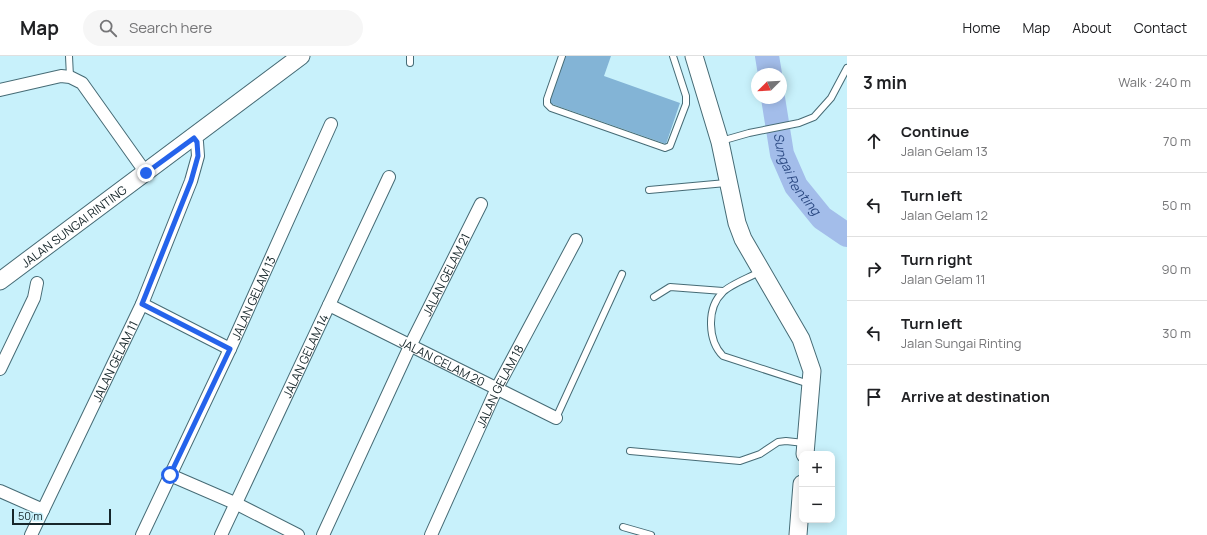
<!DOCTYPE html>
<meta charset="utf-8">
<style>
body{margin:0;font-family:Manrope,sans-serif;background:#f6f6f6;color:#202124}
.controls{position:absolute;right:12px;bottom:12px;display:grid;overflow:hidden;border-radius:8px;box-shadow:0 2px 10px #0003}
.controls button{width:36px;height:36px;display:grid;place-items:center;padding:0;border:0;border-bottom:1px solid #e0e0e0;background:#fff;color:#202124;font:20px sans-serif}
.compass{position:absolute;left:751px;top:12px;width:36px;height:36px;border-radius:50%;background:#fff;box-shadow:0 2px 10px #0003;rotate:246deg}
.scale{position:absolute;left:12px;bottom:10px;width:99px;box-sizing:border-box;padding-left:4px;border:2px solid #16262a;border-top:0;font-size:11px;line-height:14px;white-space:nowrap;color:#16262a;-webkit-text-stroke:3px #c8f1fb;paint-order:stroke}
.stop{position:absolute;width:12px;height:12px;margin:-9px;border:3px solid #2563eb;border-radius:50%;background:#fff}
.stop.end{background:#2563eb;border-color:#fff;box-shadow:0 1px 4px #0008}
.list{margin:0;padding:0;list-style:none}
h2{display:flex;justify-content:space-between;align-items:center;height:52px;margin:0;padding:0 16px;font-size:17px}
h2 small{font-size:13px;font-weight:400;color:#757577}
.list li{display:grid;grid-template-columns:26px 1fr auto;gap:12px;align-items:center;box-sizing:border-box;height:64px;padding:0 16px;border-top:1px solid #e0e0e0}
.list b{display:block;font-size:15px;white-space:nowrap}
.list p{margin:0;font-size:13px;white-space:nowrap;color:#757577}
.list em{font-size:13px;font-style:normal;color:#757577}
.icon{flex:none;width:22px;height:22px;fill:none;stroke:currentColor;stroke-width:2;stroke-linecap:round;stroke-linejoin:round}
.map{position:relative;flex:none;width:847px;height:479px;overflow:hidden}
header{display:flex;align-items:center;gap:24px;box-sizing:border-box;height:56px;padding:0 20px;background:#fff;border-bottom:1px solid #e0e0e0}
header strong{font-size:19px}
nav{display:flex;gap:22px;margin-inline-start:auto;font-size:14px}
.search{width:280px;height:36px;background:#f6f6f6;display:flex;align-items:center;gap:10px;box-sizing:border-box;padding:0 14px;border-radius:22px;color:#757577;font-size:15px}
main{display:flex}
aside{flex:1;background:#fff}
.map>svg:first-child{display:block}
.lines{fill:none;stroke-linecap:round;stroke-linejoin:round}
.river{stroke:#a3bdea;stroke-width:24}
.building{fill:#83b4d6}
.lane-casing{stroke:#466b75;stroke-width:8}
.street-casing{stroke:#466b75;stroke-width:14}
.secondary-casing{stroke:#466b75;stroke-width:19}
.lane{stroke:#fff;stroke-width:6}
.street{stroke:#fff;stroke-width:12}
.secondary{stroke:#fff;stroke-width:17}
.route{stroke:#2563eb;stroke-width:5}
.labels{text-anchor:middle;dominant-baseline:central;stroke-width:3;stroke-linejoin:round;paint-order:stroke}
.street-label{font-size:12px;fill:#16262a;stroke:#c8f1fb}
.water-label{font-size:13px;font-style:italic;fill:#2d4b84;stroke:#c8f1fb}
</style>
<header>
<strong>Map</strong>
<div class="search"><svg class="icon" aria-label="search" viewBox="0 0 24 24"><circle cx="10" cy="10" r="6"/><path d="M15 15l6 6"/></svg>Search here</div>
<nav><a>Home</a><a>Map</a><a>About</a><a>Contact</a></nav>
</header>
<main>
<div class="map">
<svg width="847" height="479" viewBox="0 0 847 479">
<rect width="100%" height="100%" fill="#c8f1fb"/>
<g class="lines">
<!-- river -->
<g class="river">
<path d="M767 0 770 18"/>
<path id="s1" d="M773 42 782 98 796 130 822 162 847 179"/>
</g>
</g>
<!-- building -->
<path class="building" d="M565 0H611L604 20 680 47 666 88 549 47Z"/>
<g class="lines">
<!-- lane casing -->
<g class="lane-casing">
<g id="lane">
<path d="M69 0 70 21"/>
<path d="M410 0V7"/>
<path d="M562 0 547 43V48L551 52 665 92 670 90 686 48V40L673 0"/>
<path d="M721 85 749 77 799 67 814 61 831 42 847 12"/>
<path d="M649 134 726 127"/>
<path d="M761 215C751 221 731 228 723 236 706 252 708 285 723 300L809 328"/>
<path d="M654 241 670 231 723 235"/>
<path d="M556 362 622 218"/>
<path d="M630 395 740 405 760 398 778 386 786 385 804 387"/>
<path d="M623 471 651 479"/>
</g>
</g>
<!-- street casing -->
<g class="street-casing">
<g id="street">
<path d="M0 34 61 20 70 21 82 27 146 117"/>
<path d="M142 248 230 293"/>
<path id="s2" d="M329 249 556 362"/>
<path d="M0 313 34 242 37 227"/>
<path d="M170 419 237 448 298 479"/>
<path d="M0 435 43 454"/>
<path id="s3" d="M31 479 142 248 191 125 198 100 197 86 194 82"/>
<path id="s4" d="M142 479 230 293 331 68"/>
<path id="s5" d="M221 479 389 121"/>
<path id="s6" d="M323 479 411 288 481 148"/>
<path id="s7" d="M431 479 497 332 576 184"/>
</g>
</g>
<!-- secondary casing -->
<g class="secondary-casing">
<g id="secondary">
<path d="M694 0 720 86 737 167 743 183 801 283 812 315 805 398"/>
<path id="s8" d="M0 225 301 0"/>
<path d="M798 479 802 428"/>
</g>
</g>
<!-- lane -->
<use href="#lane" class="lane"/>
<!-- street -->
<use href="#street" class="street"/>
<!-- secondary -->
<use href="#secondary" class="secondary"/>
</g>
<g class="lines">
<!-- route -->
<path class="route" d="M146 117 194 82 197 86 198 100 191 125 142 248 230 293 170 419"/>
</g>
<g class="labels">
<!-- street labels -->
<g class="street-label">
<text stroke="none"><textPath href="#s8" startOffset="92">JALAN SUNGAI RINTING</textPath></text>
<text stroke="none"><textPath href="#s6" startOffset="288">JALAN GELAM 21</textPath></text>
<text stroke="none"><textPath href="#s4" startOffset="262">JALAN GELAM 13</textPath></text>
<text stroke="none"><textPath href="#s5" startOffset="198">JALAN GELAM 14</textPath></text>
<text stroke="none"><textPath href="#s3" startOffset="193">JALAN GELAM 11</textPath></text>
<text stroke="none"><textPath href="#s2" startOffset="127">JALAN CELAM 20</textPath></text>
<text stroke="none"><textPath href="#s7" startOffset="164">JALAN GELAM 18</textPath></text>
</g>
<!-- water labels -->
<g class="water-label">
<text stroke="none"><textPath href="#s1" startOffset="81">Sungai Renting</textPath></text>
</g>
</g>
</svg>
<div class="controls">
<button>+</button>
<button>−</button>
</div>
<svg class="compass" viewBox="-18 -18 36 36"><path d="M0-13l5 13h-10z" fill="#e53935"/><path d="M0 13l5-13h-10z" fill="#757577"/></svg>
<div class="scale">50 m</div>
<div class="stop" style="left:170px;top:419px"></div>
<div class="stop end" style="left:146px;top:117px"></div>
</div>
<aside>
<h2>3 min<small>Walk · 240 m</small></h2>
<ul class="list">
<li><svg class="icon" aria-label="ahead" viewBox="0 0 24 24"><path d="M12 20V5M6 11l6-6 6 6"/></svg><div><b>Continue</b><p>Jalan Gelam 13</p></div><em>70 m</em></li>
<li><svg class="icon" aria-label="left" viewBox="0 0 24 24"><path d="M17 20v-9H6M10 6l-5 5 5 5"/></svg><div><b>Turn left</b><p>Jalan Gelam 12</p></div><em>50 m</em></li>
<li><svg class="icon" aria-label="right" viewBox="0 0 24 24"><path d="M7 20v-9h11M14 6l5 5-5 5"/></svg><div><b>Turn right</b><p>Jalan Gelam 11</p></div><em>90 m</em></li>
<li><svg class="icon" aria-label="left" viewBox="0 0 24 24"><path d="M17 20v-9H6M10 6l-5 5 5 5"/></svg><div><b>Turn left</b><p>Jalan Sungai Rinting</p></div><em>30 m</em></li>
<li><svg class="icon" aria-label="arrive" viewBox="0 0 24 24"><path d="M6 21V4h12l-3 4 3 4H6"/></svg><div><b>Arrive at destination</b></div></li>
</ul>
</aside>
</main>
